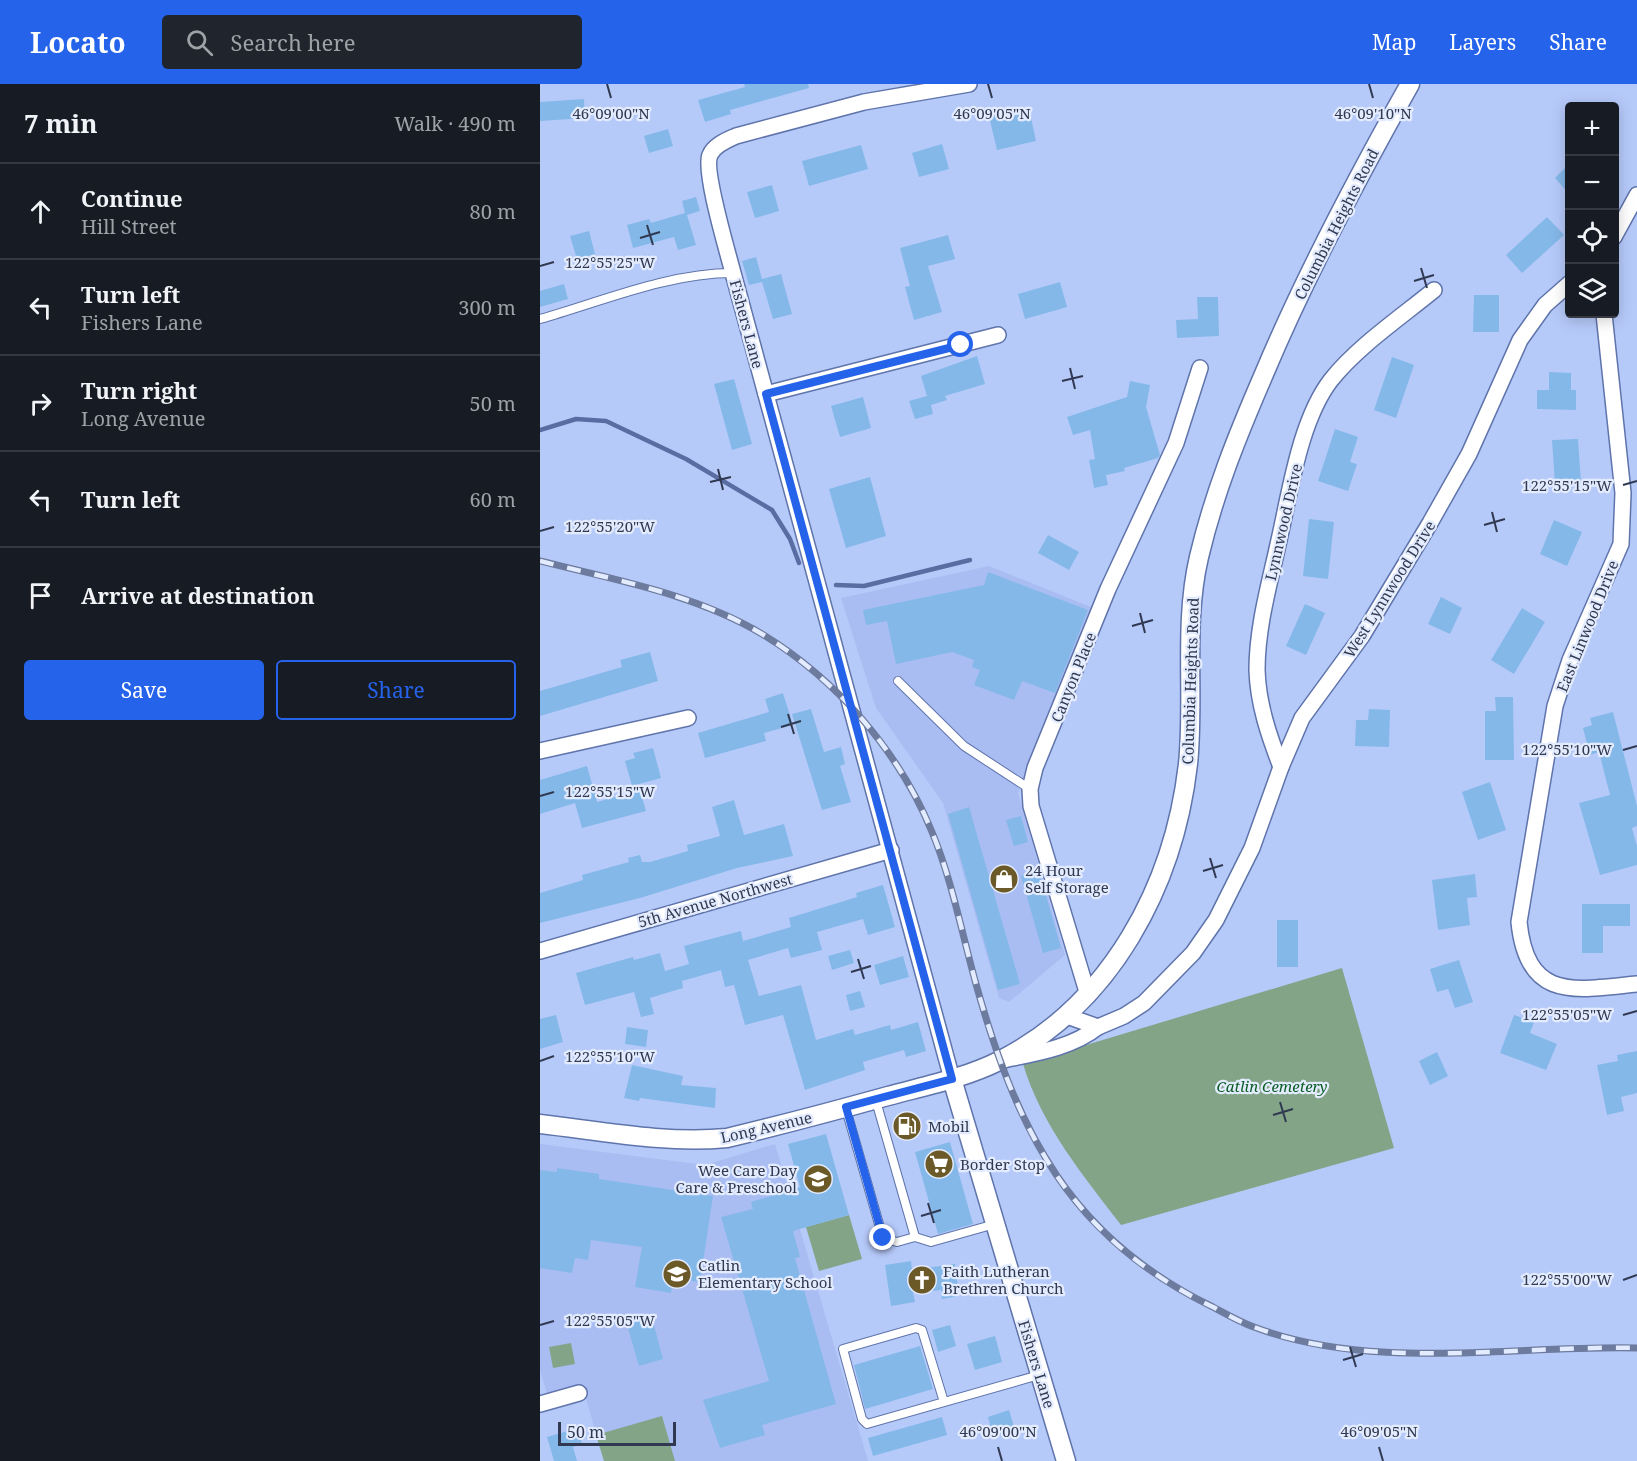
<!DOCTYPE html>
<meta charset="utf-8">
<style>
body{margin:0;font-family:"Noto Serif",serif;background:#20242c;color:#f1f3f6}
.controls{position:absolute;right:18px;top:18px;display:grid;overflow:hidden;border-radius:6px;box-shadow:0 3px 15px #0003}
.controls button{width:54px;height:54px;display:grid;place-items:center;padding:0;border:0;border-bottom:2px solid #363941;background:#171b24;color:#f1f3f6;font:30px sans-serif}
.scale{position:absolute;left:18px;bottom:15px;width:118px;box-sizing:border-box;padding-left:6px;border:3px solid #303951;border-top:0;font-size:16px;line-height:21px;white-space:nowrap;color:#303951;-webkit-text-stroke:4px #e3ebfe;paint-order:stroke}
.stop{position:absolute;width:18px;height:18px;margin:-14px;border:4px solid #2563eb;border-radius:50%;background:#fff}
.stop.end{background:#2563eb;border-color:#fff;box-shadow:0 2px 6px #0008}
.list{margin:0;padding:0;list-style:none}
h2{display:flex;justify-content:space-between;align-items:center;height:78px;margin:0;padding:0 24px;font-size:26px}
h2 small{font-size:20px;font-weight:400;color:#9ea1a6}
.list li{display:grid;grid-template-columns:39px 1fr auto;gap:18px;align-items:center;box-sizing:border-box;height:96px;padding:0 24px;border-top:2px solid #363941}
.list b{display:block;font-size:22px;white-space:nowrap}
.list p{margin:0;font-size:20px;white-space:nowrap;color:#9ea1a6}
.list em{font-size:20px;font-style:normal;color:#9ea1a6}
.actions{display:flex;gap:12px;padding:18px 24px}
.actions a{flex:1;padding:14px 0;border:2px solid #2563eb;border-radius:6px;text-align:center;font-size:21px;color:#2563eb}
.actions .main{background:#2563eb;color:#fff}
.icon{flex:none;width:33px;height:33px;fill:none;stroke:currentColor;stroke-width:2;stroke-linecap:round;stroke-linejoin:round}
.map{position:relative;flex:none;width:1097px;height:1377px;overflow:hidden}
header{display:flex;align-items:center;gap:36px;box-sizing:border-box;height:84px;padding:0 30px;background:#2563eb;color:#fff}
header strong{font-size:28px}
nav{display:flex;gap:33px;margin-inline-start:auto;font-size:21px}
.search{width:420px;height:54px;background:#20242c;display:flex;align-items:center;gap:15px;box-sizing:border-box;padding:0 21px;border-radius:6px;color:#9ea1a6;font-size:22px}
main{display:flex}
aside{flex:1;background:#171b24}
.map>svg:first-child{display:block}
.built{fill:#a9bdf2}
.green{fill:#83a487}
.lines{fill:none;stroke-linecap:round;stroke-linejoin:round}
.stream{stroke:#5a6da2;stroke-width:4.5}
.building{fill:#84b8e9}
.service-casing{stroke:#5f74ab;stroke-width:10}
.minor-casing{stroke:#5f74ab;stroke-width:18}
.tertiary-casing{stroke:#5f74ab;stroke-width:21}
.service{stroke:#fff;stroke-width:8}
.minor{stroke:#fff;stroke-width:15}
.tertiary{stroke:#fff;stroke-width:18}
.rail-casing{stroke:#6d7b9e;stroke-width:7}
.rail{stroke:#e3ebfe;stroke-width:4.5;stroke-dasharray:14;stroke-linecap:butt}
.route{stroke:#2563eb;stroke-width:8}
.ticks{fill:none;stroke:#303951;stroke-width:2}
.labels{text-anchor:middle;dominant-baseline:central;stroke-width:4.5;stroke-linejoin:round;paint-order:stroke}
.street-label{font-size:15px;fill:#303951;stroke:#e3ebfe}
.poi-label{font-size:15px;fill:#303951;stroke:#e3ebfe;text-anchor:start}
.park-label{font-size:15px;font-style:italic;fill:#0a5c23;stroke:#e3ebfe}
.ticks-label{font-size:15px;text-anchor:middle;fill:#303951;stroke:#e3ebfe;stroke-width:4.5;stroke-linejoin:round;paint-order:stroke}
</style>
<header>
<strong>Locato</strong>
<div class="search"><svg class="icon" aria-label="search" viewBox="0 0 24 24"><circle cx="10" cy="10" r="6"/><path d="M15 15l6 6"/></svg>Search here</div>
<nav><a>Map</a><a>Layers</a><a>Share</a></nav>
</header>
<main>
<aside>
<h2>7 min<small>Walk · 490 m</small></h2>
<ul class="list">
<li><svg class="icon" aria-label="ahead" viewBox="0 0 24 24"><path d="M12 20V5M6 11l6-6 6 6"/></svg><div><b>Continue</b><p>Hill Street</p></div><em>80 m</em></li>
<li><svg class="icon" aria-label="left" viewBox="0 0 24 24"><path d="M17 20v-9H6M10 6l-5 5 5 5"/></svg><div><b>Turn left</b><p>Fishers Lane</p></div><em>300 m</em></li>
<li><svg class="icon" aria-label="right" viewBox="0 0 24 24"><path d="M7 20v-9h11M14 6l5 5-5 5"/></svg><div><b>Turn right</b><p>Long Avenue</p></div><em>50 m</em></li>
<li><svg class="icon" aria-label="left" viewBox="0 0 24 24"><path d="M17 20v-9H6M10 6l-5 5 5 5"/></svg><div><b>Turn left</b></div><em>60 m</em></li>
<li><svg class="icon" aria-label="arrive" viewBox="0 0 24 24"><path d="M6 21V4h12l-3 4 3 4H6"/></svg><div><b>Arrive at destination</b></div></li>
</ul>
<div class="actions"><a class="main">Save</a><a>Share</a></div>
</aside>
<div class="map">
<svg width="1097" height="1377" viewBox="0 0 1097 1377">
<rect width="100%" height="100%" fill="#b6cafa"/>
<!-- built -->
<g class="built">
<path d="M449 482 551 523 478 709 525 871 469 918 459 914 403 719 336 624 301 514Z"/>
<path d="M0 1060 165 1081 235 1060 328 1377H64L42 1301 7 1310 0 1286Z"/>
</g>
<!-- green -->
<g class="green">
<path d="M802 884 854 1064 581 1141C542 1090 502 1042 483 980Z"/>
<path d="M309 1131 322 1175 279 1187 266 1143Z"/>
<path d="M31 1259 35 1280 13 1284 9 1263Z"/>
<path d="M122 1332 135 1377H64L56 1351Z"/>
</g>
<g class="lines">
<!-- stream -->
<g class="stream">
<path d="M0 346 36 335 66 337 146 375 232 426 250 455 259 479"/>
<path d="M296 501 324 502 430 476"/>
</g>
</g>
<!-- building -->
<g class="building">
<path d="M204 0H268L269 4 190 26 191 30 165 38 158 16 205 3Z"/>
<path d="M44 15 45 34 0 37V18Z"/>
<path d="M471 23 473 32 490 29 496 57 457 66 448 28Z"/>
<path d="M128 45 133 62 109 69 104 52Z"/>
<path d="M402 60 409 85 379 93 372 69Z"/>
<path d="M321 61 328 85 269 102 262 77Z"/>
<path d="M1029 80V110L1015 94Z"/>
<path d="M232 101 239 127 215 134 207 108Z"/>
<path d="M156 113 160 127 147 131 156 161 138 166 134 153 93 164 87 141 109 135 111 139 145 129 142 117Z"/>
<path d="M1007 133 1024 151 982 189 966 171Z"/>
<path d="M49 147 55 170 37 175 30 152Z"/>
<path d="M408 151 415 175 388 182 402 228 374 236 365 203 370 202 360 164Z"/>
<path d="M216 173 222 195 241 190 252 230 233 235 222 198 209 201 202 177Z"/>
<path d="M520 198 527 223 485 235 478 210Z"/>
<path d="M24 200 28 215 0 223V207Z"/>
<path d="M934 211H959V248H933Z"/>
<path d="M657 213H678L679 252 637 254 636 236 658 235Z"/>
<path d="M437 272 445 300 405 312 407 316 391 321 393 330 375 335 369 317 387 312 381 292Z"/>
<path d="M852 273 874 281 856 334 834 326Z"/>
<path d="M1009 288 1031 289V306H1036V326L997 325V306H1009Z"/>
<path d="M194 295 212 360 192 366 174 300Z"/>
<path d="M590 297 610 301 606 323 620 371 618 374 584 384 585 387 566 391 568 401 554 404 549 376 555 375 550 346 533 351 527 333 587 313Z"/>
<path d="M323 313 331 344 300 353 291 322Z"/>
<path d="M795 345 818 353 810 378 817 380 808 407 778 397Z"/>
<path d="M1038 355 1041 399 1015 400 1012 356Z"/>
<path d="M330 393 346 452 306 464 289 405Z"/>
<path d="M769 435 794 438 788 495 763 492Z"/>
<path d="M1014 436 1042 448 1027 482 1000 470Z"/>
<path d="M508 451 539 468 529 486 498 469Z"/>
<path d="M448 488 548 526 515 609 482 597 474 616 434 601 440 586 432 583 434 576 412 568 356 580 347 537 326 541 323 526 444 501Z"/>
<path d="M901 513 922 524 910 550 888 540Z"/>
<path d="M765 520 785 529 766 571 746 562Z"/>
<path d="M982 524 1005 538 974 590 951 576Z"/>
<path d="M110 568 118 597 0 632V607L82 583 80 576Z"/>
<path d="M243 609 253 641 224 649 226 657 165 674 158 649 229 628 225 615Z"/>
<path d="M955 613H973L974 676H945V627H956Z"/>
<path d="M271 625 284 668 301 663 305 680 300 682 311 718 282 726 252 630Z"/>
<path d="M829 625 850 626 849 663 815 662 816 636H828Z"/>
<path d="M1073 628 1097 722V742L1092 744 1097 762V781L1060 791 1039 719 1070 711 1059 668 1050 671 1043 644 1052 641 1050 634Z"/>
<path d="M113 664 121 694 92 702 85 677 95 674 93 669Z"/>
<path d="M47 682 57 718 100 706 106 727 42 744 35 719 0 730V696Z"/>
<path d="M950 698 966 746 938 756 922 708Z"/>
<path d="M194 716 204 751 244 740 253 772 197 784 100 814 0 839V809L43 796 42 791 89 778 88 774 100 771 102 778H110L148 767 147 761 180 752 172 723Z"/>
<path d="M429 723 480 900 458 906 408 730Z"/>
<path d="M481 732 488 758 474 762 466 736Z"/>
<path d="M499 787 521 864 503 869 481 792Z"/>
<path d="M935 790 937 813 927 814 930 841 898 846 892 796Z"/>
<path d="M343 801 355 843 328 851 323 835 277 848 282 866 251 874 248 864 208 876 219 912 261 901 276 956 313 945 315 951 350 941 351 946 378 938 386 967 366 973 364 966 323 978 325 986 265 1006 243 931 205 941 194 901 185 903 181 886 142 897 143 904 110 914 114 930 101 933 94 908 45 921 36 889 93 873 94 876 120 869 125 887 149 880 144 862 201 847 203 857 251 843 249 834 317 813 316 809Z"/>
<path d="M1042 820H1090V842H1063V869H1042Z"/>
<rect x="737" y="836" width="21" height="47"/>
<path d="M310 866 314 879 292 886 288 872Z"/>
<path d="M363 872 369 893 340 901 334 881Z"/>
<path d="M919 876 933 918 915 924 908 905 897 908 890 885Z"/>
<path d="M320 907 325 923 310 927 306 911Z"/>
<path d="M16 931 23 958 0 965V935Z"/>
<path d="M974 931 994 938 990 949 1017 960 1006 986 960 969Z"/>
<path d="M87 943 108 946 106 963 85 960Z"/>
<path d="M1097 967V1009L1081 1013 1084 1027 1067 1031 1057 981 1078 977 1077 971Z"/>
<path d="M897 968 908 992 890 1001 879 977Z"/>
<path d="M92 981 143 992 141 1001 176 1004 175 1024 100 1014 99 1017 84 1014Z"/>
<path d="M372 1031 377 1048 362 1053 357 1035Z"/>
<path d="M286 1050 309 1131 253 1147 260 1173 255 1174 296 1320 222 1341 225 1351 180 1364 163 1316 229 1297 181 1133 213 1125 211 1118 260 1103 248 1060Z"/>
<path d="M410 1058 433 1140 398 1150 375 1068Z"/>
<path d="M17 1084 59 1090V1095L173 1112 160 1198 133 1194 131 1209 95 1203 102 1163 51 1156 48 1176 35 1174 32 1189 0 1184V1086L17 1088Z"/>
<path d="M371 1177 372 1186 415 1180 419 1212 402 1215 401 1206 373 1209 375 1218 351 1222 345 1181Z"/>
<path d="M111 1230 123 1275 99 1282 86 1237Z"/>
<path d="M410 1241 416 1262 398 1268 392 1246Z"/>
<path d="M455 1252 462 1278 435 1286 427 1260Z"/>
<path d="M380 1262 393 1305 325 1325 314 1281Z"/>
<path d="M469 1326 475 1346 453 1352 448 1333Z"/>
<path d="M402 1333 407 1351 333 1372 328 1354Z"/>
<path d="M38 1344 42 1360 33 1363 37 1377H14L7 1353Z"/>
</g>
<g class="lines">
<!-- service casing -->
<g class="service-casing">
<g id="service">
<path d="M0 235C63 217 128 189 193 189"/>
<path d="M358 597 424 662 490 705"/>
<path d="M336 1017 375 1153"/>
<path d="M306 1025 343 1154 357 1158 375 1153 391 1158 455 1140"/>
<path d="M404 1318 382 1246 376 1244 303 1265 322 1335 327 1340 499 1291"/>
</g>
</g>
<!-- minor casing -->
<g class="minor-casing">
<g id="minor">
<path d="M1074 153 1097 111"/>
<path d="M1064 230 1083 409 1081 460 1030 576 1015 622 979 838C987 918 1035 906 1097 900"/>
<path d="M226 310 458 251"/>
<path d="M0 667 148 634"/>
<path d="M741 683C729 652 718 620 717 586 717 542 730 498 739 456 750 408 760 336 791 296 817 263 861 233 894 206"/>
<path d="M0 867 351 766"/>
<path d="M548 911 491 722 490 705 495 684 568 505 636 359 660 284"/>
<path d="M527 932 558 943 584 932 604 919 653 869 676 836 712 764 741 683 762 634 822 552 890 439 929 370 980 256 1005 221 1030 199"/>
<path d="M468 975C498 969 533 963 558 943"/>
<path d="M412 995 193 189C188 169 163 86 170 71 174 61 187 56 196 52L324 18 429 0"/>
<path d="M0 1320 39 1309"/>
</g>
</g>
<!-- tertiary casing -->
<g class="tertiary-casing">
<g id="tertiary">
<path d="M412 995 526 1377"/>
<path d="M0 1040C61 1047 126 1060 187 1054 241 1041 294 1027 348 1012 385 1002 425 994 459 977 572 920 634 801 648 680 655 611 643 541 659 473 674 409 698 350 724 290 766 190 817 94 870 0"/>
</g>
</g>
<!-- service -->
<use href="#service" class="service"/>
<!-- minor -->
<use href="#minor" class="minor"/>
<!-- tertiary -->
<use href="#tertiary" class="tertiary"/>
<!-- rail casing -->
<g class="rail-casing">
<path id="rail" d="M0 477C75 496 155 510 222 550 296 595 359 667 392 748 412 796 422 850 436 900 477 1047 530 1154 673 1223 686 1230 700 1238 714 1243 832 1288 974 1261 1097 1264"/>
</g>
<!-- rail -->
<use href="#rail" class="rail"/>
</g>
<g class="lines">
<!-- route -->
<path class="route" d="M343 1154 306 1023 412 995 226 310 421 261"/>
</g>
<!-- ticks -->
<path class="ticks" d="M67 0 71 14M448 0 452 14M829 0 833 14M107 141 113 161M100 154 120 148M0 182 14 178M881 184 887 204M874 197 894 191M530 284 535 305M522 297 543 292M178 385 183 406M170 398 191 393M1083 401 1097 397M952 428 957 448M944 441 965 435M0 447 14 443M600 529 605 549M592 542 613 536M248 630 254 650M241 643 261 637M1083 666 1097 662M0 712 14 708M670 774 676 794M663 787 683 781M318 875 324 895M311 888 331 882M1083 931 1097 927M0 977 14 972M740 1018 746 1038M733 1031 753 1025M388 1119 394 1139M381 1132 401 1126M1083 1196 1097 1191M0 1241 14 1237M810 1263 816 1283M803 1276 823 1270M458 1363 462 1377M839 1363 843 1377"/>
<!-- icons -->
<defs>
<g id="shop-disc" transform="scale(1.5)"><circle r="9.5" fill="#6c5928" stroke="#e3ebfe"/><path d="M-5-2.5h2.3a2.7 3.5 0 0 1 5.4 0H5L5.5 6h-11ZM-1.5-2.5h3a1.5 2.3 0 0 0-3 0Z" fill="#fff"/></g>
<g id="fuel-disc" transform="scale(1.5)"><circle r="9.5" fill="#6c5928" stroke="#e3ebfe"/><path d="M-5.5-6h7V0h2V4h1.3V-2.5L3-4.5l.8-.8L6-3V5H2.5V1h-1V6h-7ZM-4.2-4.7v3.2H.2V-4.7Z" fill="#fff"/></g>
<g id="supermarket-disc" transform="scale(1.5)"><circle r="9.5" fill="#6c5928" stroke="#e3ebfe"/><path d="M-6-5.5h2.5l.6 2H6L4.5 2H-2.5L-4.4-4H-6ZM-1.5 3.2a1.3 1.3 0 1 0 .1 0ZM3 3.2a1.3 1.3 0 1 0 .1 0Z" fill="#fff"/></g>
<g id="school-disc" transform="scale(1.5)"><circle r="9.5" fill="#6c5928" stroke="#e3ebfe"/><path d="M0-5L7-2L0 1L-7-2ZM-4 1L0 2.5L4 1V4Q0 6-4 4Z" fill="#fff"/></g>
<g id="church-disc" transform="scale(1.5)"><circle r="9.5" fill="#6c5928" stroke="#e3ebfe"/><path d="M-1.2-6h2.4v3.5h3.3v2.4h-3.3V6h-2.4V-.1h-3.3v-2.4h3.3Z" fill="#fff"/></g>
</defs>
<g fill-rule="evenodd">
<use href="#shop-disc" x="464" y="795"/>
<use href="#fuel-disc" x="367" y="1042"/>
<use href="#supermarket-disc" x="399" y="1080"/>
<use href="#school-disc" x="278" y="1095"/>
<use href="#school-disc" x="137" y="1190"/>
<use href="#church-disc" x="382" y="1196"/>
</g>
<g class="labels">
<!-- street labels -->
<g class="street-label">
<text transform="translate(796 140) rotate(-63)">Columbia Heights Road</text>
<text transform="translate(207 240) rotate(75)">Fishers Lane</text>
<text transform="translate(743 438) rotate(-77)">Lynnwood Drive</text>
<text transform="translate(849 505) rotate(-58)">West Lynnwood Drive</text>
<text transform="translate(1047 542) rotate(-68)">East Linwood Drive</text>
<text transform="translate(533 593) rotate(-68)">Canyon Place</text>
<text transform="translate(650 597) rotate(-88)">Columbia Heights Road</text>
<text transform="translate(175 816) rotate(-16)">5th Avenue Northwest</text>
<text transform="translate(226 1043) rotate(-13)">Long Avenue</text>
<text transform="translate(497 1280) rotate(73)">Fishers Lane</text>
</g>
<!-- poi labels -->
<g class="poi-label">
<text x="485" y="786">24 Hour<tspan x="485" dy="17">Self Storage</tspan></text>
<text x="388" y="1042">Mobil</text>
<text x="420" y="1080">Border Stop</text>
<text x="257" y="1086" text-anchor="end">Wee Care Day<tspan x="257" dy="17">Care &amp; Preschool</tspan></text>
<text x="158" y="1181">Catlin<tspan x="158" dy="17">Elementary School</tspan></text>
<text x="403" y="1187">Faith Lutheran<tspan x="403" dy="17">Brethren Church</tspan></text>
</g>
<!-- park labels -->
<g class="park-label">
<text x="732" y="1002">Catlin Cemetery</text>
</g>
</g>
<g class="ticks-label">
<text x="71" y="35">46°09'00"N</text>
<text x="452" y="35">46°09'05"N</text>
<text x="833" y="35">46°09'10"N</text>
<text x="70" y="184">122°55'25"W</text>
<text x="1027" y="407">122°55'15"W</text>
<text x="70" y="448">122°55'20"W</text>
<text x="1027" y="671">122°55'10"W</text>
<text x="70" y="713">122°55'15"W</text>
<text x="1027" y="936">122°55'05"W</text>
<text x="70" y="978">122°55'10"W</text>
<text x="1027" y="1201">122°55'00"W</text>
<text x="70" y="1242">122°55'05"W</text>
<text x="458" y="1353">46°09'00"N</text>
<text x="839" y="1353">46°09'05"N</text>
</g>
</svg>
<div class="controls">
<button>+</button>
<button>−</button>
<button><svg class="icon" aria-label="locate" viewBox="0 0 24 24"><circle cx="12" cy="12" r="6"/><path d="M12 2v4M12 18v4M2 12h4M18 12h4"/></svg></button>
<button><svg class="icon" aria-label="layers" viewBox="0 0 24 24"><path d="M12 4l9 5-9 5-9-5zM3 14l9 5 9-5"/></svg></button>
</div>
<div class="scale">50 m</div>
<div class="stop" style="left:421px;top:261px"></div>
<div class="stop end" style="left:343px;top:1154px"></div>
</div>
</main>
